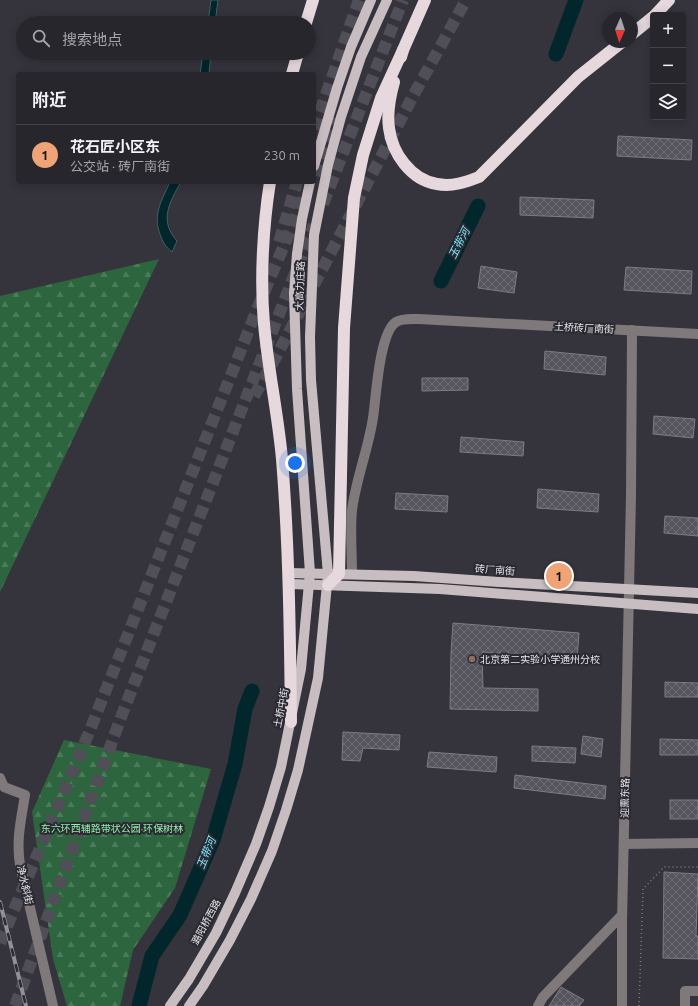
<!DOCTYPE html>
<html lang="zh">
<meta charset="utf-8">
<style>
body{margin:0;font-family:Ubuntu,"Noto Sans SC",sans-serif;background:#302e35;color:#f1f3f6}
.controls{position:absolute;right:12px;top:12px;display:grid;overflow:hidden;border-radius:4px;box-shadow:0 2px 10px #0003}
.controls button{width:36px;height:36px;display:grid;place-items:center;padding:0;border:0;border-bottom:1px solid #444349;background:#28262d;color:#f1f3f6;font:20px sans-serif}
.compass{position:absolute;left:602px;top:12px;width:36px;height:36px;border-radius:50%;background:#28262d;box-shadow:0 2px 10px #0003;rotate:183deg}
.you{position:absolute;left:295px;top:463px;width:14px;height:14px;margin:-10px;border:3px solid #fff;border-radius:50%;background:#1a73e8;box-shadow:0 0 0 6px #1a73e833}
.badge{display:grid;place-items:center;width:26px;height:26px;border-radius:50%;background:#efa377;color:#111;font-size:13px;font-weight:700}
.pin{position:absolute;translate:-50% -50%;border:2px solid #fff;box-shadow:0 1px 4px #0006}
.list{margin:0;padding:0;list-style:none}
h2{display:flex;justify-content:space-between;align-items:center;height:52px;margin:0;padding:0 16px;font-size:17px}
h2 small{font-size:13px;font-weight:400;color:#a5a5aa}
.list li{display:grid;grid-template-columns:26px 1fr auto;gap:12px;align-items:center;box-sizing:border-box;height:60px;padding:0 16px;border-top:1px solid #444349}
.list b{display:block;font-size:15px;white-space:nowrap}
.list p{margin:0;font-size:13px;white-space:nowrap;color:#a5a5aa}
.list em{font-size:13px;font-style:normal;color:#a5a5aa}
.icon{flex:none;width:22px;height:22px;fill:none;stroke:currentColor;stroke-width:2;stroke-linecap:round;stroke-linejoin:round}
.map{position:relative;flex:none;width:698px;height:1006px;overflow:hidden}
.search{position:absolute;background:#28262d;box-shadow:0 2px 10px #0003;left:16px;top:16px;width:300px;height:44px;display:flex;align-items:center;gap:10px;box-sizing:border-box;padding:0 14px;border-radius:22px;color:#a5a5aa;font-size:15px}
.panel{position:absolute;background:#28262d;box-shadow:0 2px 10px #0003;left:16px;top:72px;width:300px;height:112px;border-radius:4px}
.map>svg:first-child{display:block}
.forest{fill:url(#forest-firs)}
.water{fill:#01262c;stroke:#465f65}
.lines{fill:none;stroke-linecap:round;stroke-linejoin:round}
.river{stroke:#01262c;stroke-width:15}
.building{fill:url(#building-cross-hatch);stroke:#7d7b85}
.highway-tunnel{stroke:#504e56;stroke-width:12;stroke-dasharray:12 6;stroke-linecap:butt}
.path{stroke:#7e7d84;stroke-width:1.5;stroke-dasharray:1 3;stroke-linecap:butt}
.minor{stroke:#7f797b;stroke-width:10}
.major{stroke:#c8bec1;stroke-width:10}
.highway{stroke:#e6d8dc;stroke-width:12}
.rail-casing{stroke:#929097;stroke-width:4}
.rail{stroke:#2b2931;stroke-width:2.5;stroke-dasharray:8;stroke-linecap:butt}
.education-dot{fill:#8d6e63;stroke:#2b2931;stroke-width:1.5}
.labels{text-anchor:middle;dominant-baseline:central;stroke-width:4;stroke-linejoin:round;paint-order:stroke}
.street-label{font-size:10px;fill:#e6e5ea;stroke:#2b2931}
.poi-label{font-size:10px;fill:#e6e5ea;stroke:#2b2931;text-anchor:start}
.park-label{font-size:10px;fill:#90f0a9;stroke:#2b2931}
.water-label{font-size:11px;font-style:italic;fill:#78ebfe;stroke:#2b2931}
</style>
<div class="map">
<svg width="698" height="1006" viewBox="0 0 698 1006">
<defs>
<pattern id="forest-firs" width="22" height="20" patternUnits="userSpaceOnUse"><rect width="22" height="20" fill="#2d663e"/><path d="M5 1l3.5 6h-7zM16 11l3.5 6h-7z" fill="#4b7c5a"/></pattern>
<pattern id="building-cross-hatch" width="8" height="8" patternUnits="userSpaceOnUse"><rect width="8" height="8" fill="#56545d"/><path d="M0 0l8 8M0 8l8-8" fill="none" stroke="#6e6c74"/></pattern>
</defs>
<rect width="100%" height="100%" fill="#35333c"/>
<!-- forest -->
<g class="forest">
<path d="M159 259 0 592V296Z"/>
<path d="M64 740 211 769 175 888 133 950 120 1006H67L53 959 32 812Z"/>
</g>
<!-- water -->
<g class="water">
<path d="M211 0H218L215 23H208Z"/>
<path d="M203 53H211L209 74H200Z"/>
<path d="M170 182H181C169 203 159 221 177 241L172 252C166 247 164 244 161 237 152 215 161 202 170 182Z"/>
</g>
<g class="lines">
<!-- river -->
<g class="river">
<path d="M556 54 576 0"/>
<path d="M441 281 478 206"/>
<path d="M139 1006 152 956 180 915 213 840 235 764 245 709 252 691"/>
</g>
</g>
<!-- building -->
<g class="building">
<path d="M618 136 692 140 691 160 617 156Z"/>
<path d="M520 197 594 200 593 218 520 215Z"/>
<path d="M481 266 517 272 514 293 478 288Z"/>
<path d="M626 267 692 271 691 294 624 290Z"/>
<path d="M545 351 606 357 605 375 544 369Z"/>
<path d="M422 378H468V390L422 391Z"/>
<path d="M654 416 695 419 693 438 653 434Z"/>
<path d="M461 437 524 442 523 456 460 452Z"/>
<path d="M538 489 599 494 598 512 537 508Z"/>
<path d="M396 493 448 496 447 512 395 509Z"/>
<path d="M665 516 698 518V536L664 533Z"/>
<path d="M453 623 579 633 577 659 482 652 483 688 538 689V711L450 709 451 653Z"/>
<path d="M665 682 698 683V697H665Z"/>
<path d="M343 732 400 735 399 750 363 748 360 761 342 760Z"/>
<path d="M583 736 603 739 601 757 581 754Z"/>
<path d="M660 739 698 740V755H660Z"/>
<path d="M532 746 576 748 575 763 532 761Z"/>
<path d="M429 752 497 757 496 772 427 767Z"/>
<path d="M515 775 606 786 605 799 514 788Z"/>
<rect x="670" y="800" width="28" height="19"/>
<path d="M664 872 698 874 696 936H698V959L663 958Z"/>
<path d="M561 987 584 1000 579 1006H549Z"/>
</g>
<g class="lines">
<!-- highway-tunnel -->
<g class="highway-tunnel">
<path d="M314 129 359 0"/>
<path d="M314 175 338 119"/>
<path d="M323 204 403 0"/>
<path d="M279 242 297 182"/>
<path d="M254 396 277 355 413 96 466 0"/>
<path d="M0 943 90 730 260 302 305 196"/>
<path d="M15 1006 123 712 314 225"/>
</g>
<!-- path -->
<path class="path" d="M639 1006 643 889 664 867H698"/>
<!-- minor -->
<g class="minor">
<path d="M352 574C352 553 350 531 352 510 356 479 368 450 373 418 376 399 379 333 396 322 402 318 412 319 419 319L698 334"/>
<path d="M0 778 4 787 25 795C21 820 16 840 20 865L53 1006"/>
<path d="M624 844 698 843"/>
<path d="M538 1006 543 997 622 915"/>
<path d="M622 1006V922L631 495 632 330"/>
<path d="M685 1006V991H698"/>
</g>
<!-- major -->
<g class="major">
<path d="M314 166 337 88 351 47 371 0"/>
<path d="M289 573 414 576 499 582 698 593"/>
<path d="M290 584 440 589 698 609"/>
<path d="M170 1006 189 979 216 933 235 893 256 844 269 807 281 767 301 669 310 573 297 389 294 293 297 254 302 219 310 182"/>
<path d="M189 1006 203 986 230 940 251 899 272 851 286 810 298 770 318 678 328 574 311 380 310 337 314 235 328 165 341 117 361 57 387 0"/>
</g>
<!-- highway -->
<g class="highway">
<path d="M655 15 669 0"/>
<path d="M306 23 313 0"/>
<path d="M632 34 653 17"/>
<path d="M401 57 403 50 425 0"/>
<path d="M292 74 298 53"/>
<path d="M394 82C390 96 387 113 389 128 392 153 411 180 437 184 452 187 466 182 479 177L578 77 622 42"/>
<path d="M270 182C263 226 260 280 264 324 268 369 278 414 282 459 289 546 290 634 291 722"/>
<path d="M328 585 339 574 344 328 354 198 363 155 381 98 403 50"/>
</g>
<!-- rail casing -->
<g class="rail-casing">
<path id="rail" d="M0 902 26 1006"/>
</g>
<!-- rail -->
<use href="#rail" class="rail"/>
</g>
<!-- markers -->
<circle class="education-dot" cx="472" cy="659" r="4"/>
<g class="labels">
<!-- street labels -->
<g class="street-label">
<text transform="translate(300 286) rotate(-88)">大高力庄路</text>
<text transform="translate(584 328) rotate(3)">土桥砖厂南街</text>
<text transform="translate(495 570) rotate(4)">砖厂南街</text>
<text transform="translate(281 708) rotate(-79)">土桥中街</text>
<text transform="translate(625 798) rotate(-89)">迎熏东路</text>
<text transform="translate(25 885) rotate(77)">净水斜街</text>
<text transform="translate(206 922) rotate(-62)">潞阳桥西路</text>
</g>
<!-- poi labels -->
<g class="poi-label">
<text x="480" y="659">北京第二实验小学通州分校</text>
</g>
<!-- park labels -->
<g class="park-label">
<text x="112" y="828">东六环西辅路带状公园·环保树林</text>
</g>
<!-- water labels -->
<g class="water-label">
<text transform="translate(459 243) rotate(-63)">玉带河</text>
<text transform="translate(206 853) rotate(-68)">玉带河</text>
</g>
</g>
</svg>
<div class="controls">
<button>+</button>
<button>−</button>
<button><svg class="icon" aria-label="layers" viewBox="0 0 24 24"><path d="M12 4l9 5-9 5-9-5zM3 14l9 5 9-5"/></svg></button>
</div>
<svg class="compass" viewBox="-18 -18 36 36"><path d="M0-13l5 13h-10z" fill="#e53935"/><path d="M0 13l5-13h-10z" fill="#a5a5aa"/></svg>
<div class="you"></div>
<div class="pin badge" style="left:559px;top:576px">1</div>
<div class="search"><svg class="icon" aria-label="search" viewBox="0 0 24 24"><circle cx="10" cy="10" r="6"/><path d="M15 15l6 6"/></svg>搜索地点</div>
<section class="panel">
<h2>附近<small></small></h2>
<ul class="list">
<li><span class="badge">1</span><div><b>花石匠小区东</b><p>公交站 · 砖厂南街</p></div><em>230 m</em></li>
</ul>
</section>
</div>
